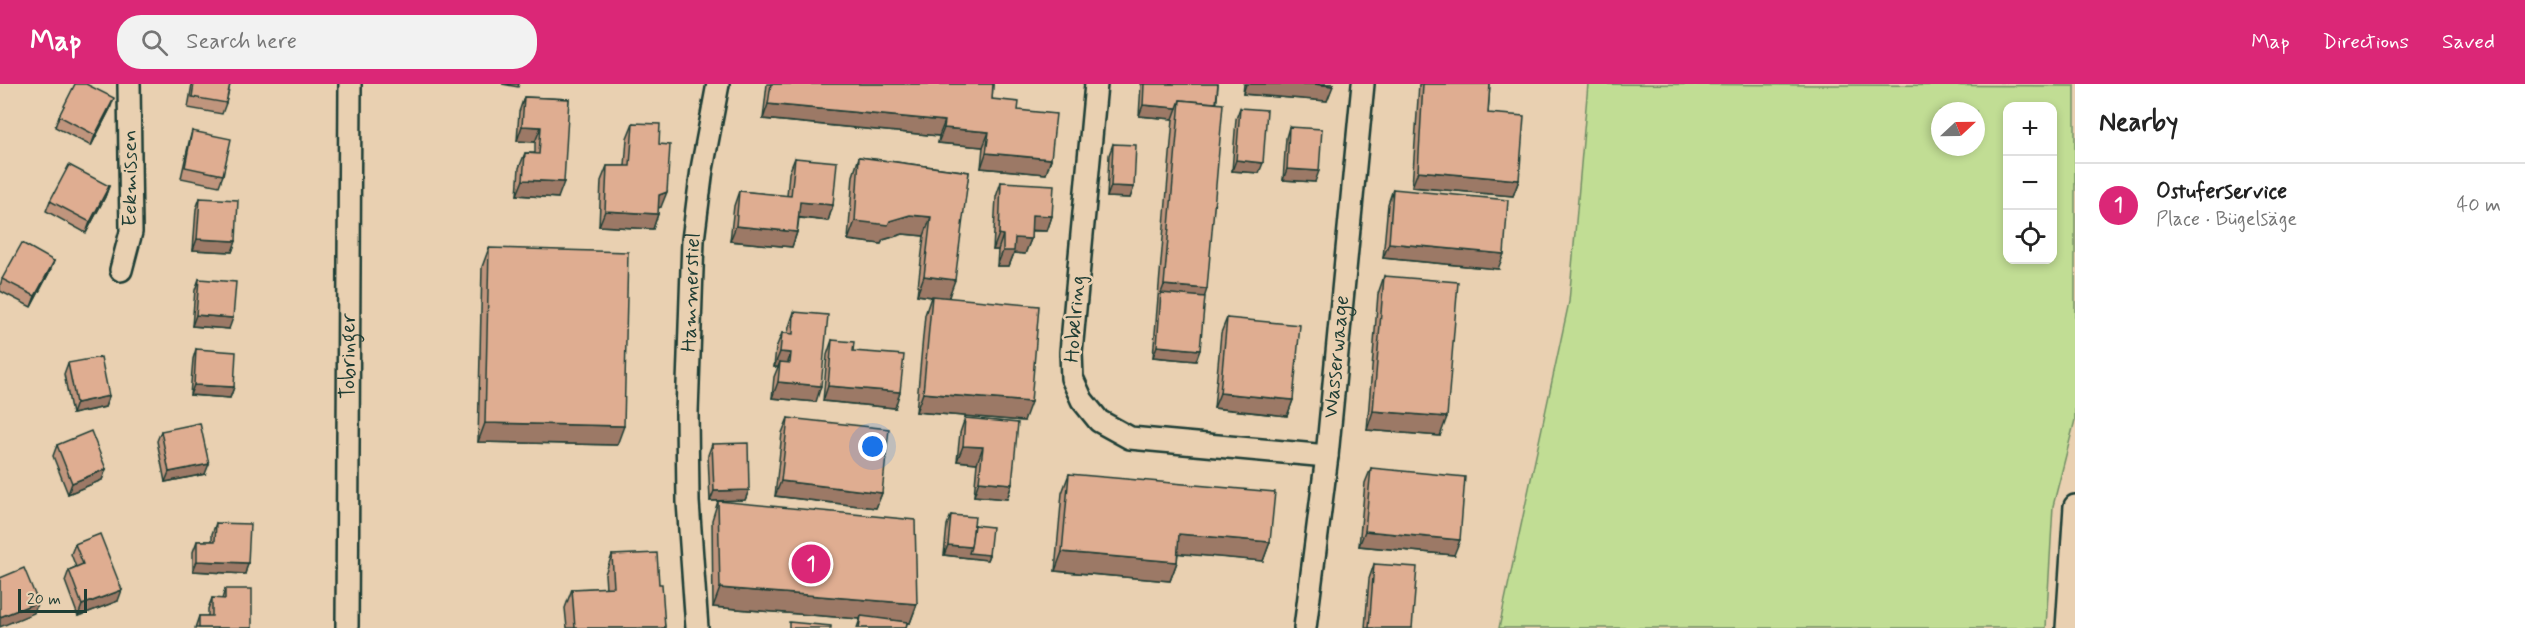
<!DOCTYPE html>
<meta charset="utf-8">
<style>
body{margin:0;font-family:Mynerve,sans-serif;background:#f2f2f2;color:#222}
.controls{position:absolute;right:18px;top:18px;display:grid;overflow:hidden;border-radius:12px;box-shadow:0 3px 9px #0003}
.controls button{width:54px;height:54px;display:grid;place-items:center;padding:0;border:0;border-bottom:2px solid #e0e0e0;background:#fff;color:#222;font:30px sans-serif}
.compass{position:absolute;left:1931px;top:18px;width:54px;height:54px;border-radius:50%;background:#fff;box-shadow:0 3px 9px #0003;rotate:68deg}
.scale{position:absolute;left:18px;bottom:15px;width:69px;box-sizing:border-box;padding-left:6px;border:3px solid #1f3d34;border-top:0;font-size:16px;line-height:21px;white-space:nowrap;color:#1f3d34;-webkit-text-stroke:4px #e9d0b1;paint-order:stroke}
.you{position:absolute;left:873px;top:363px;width:21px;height:21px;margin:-15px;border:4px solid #fff;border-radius:50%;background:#1a73e8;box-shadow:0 0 0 9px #1a73e833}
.badge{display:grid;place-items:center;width:39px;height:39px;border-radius:50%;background:#db2777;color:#fff;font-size:20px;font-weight:700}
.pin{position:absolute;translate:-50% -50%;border:3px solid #fff;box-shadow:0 2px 6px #0006}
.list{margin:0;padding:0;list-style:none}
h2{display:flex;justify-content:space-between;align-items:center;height:78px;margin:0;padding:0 24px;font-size:26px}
h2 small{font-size:20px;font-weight:400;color:#767676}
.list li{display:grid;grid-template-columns:39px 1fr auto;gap:18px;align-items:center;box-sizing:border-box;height:84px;padding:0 24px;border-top:2px solid #e0e0e0}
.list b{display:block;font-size:22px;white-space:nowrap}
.list p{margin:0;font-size:20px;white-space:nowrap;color:#767676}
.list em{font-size:20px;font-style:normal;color:#767676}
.icon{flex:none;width:33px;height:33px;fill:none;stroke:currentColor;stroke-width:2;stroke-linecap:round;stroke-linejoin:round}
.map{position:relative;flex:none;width:2075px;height:544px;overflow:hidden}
header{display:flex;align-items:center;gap:36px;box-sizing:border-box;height:84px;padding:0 30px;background:#db2777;color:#fff}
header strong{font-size:28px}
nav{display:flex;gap:33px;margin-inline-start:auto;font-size:21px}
.search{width:420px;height:54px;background:#f2f2f2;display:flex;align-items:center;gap:15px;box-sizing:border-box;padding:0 21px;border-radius:24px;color:#767676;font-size:22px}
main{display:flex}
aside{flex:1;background:#fff}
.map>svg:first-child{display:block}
.green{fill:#c1dd94;stroke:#708d64;stroke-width:1.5;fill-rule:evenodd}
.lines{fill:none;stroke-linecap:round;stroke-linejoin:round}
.street-casing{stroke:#1f3d34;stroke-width:26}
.street{stroke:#e9d0b1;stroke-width:21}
.wall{fill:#c0957d;stroke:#1f3d34;stroke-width:1.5}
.shaded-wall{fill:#9c7966;stroke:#1f3d34;stroke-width:1.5}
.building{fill:#dfad91;stroke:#1f3d34;stroke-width:1.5}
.labels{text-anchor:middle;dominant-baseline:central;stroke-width:5;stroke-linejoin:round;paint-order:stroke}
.street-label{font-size:21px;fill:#1f3d34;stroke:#e9d0b1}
</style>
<header>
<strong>Map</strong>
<div class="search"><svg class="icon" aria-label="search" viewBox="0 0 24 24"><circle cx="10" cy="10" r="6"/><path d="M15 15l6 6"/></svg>Search here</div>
<nav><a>Map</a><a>Directions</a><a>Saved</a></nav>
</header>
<main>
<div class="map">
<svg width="2075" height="544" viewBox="0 0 2075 544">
<rect width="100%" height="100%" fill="#e9d0b1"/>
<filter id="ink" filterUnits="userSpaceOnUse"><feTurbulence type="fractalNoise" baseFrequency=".0167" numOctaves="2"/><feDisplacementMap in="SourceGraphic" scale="12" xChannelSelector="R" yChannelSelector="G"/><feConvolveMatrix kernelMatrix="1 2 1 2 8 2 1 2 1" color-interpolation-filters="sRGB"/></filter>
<g filter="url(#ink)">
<!-- green -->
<path class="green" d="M1588 0 2075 2V336L2053 422 2046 544H1499L1569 218ZM2008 22H2052V176H2008ZM1940 27H1976V63H1940Z"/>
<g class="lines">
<!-- street casing -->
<g class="street-casing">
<g id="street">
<path d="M1096 0 1071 268 1072 294 1082 316 1099 337 1130 354 1327 372"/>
<path d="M121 186 131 148 129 0"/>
<path id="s1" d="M347 544 350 0"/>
<path id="s2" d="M697 544 688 418 687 329 693 156 702 85 718 0"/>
<path id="s3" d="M1305 544 1327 372 1363 0"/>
<path d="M2067 544 2075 422"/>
</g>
</g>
<!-- street -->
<use href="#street" class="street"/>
</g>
<!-- wall -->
<g class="wall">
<path d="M192 0H230L226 19 222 30 188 24Z"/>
<path d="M502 0H519L518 3Z"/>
<path d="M767 0H993L992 15 1018 26 1051 75 1046 90 981 84 983 63 938 59 939 52 763 35Z"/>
<path d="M1141 0H1218L1204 213 1196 277 1153 273 1173 35 1139 32Z"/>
<path d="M1244 0H1333L1327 17 1243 10Z"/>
<path d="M1419 0H1490L1488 29 1519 96 1513 112 1412 103Z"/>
<path d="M524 13 569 15 558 114 517 111 519 84 525 69H535V58L517 57 519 28Z"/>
<path d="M1240 24 1259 89 1232 87 1236 35Z"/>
<path d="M110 25 91 62 55 43 59 32Z"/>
<path d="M633 39 659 60 661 123 658 124V130L653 145 599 142 601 97 607 82H625L627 54Z"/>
<path d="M1289 43 1315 98 1283 96 1286 54Z"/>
<path d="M192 47 223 91 219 102 181 94 189 58Z"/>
<path d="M1113 60 1134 103 1130 114 1107 113 1109 71Z"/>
<path d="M859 73 969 88 949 214 1024 337 916 328 925 231 931 213 917 211 924 152 903 150 883 156 881 160 848 156 853 92Z"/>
<path d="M795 74 833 121 828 137 799 134 797 148 792 163 730 157 734 122 739 107 787 112 789 89Z"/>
<path d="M1001 98 1052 132 1047 147H1031V155L1025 170 1014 169 1009 182H997L998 166H993L996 113Z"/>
<path d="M109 102 105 113 86 149 46 127 50 117Z"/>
<path d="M1393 105 1498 185 1383 174 1388 120Z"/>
<path d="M200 114 236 157 232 168 193 166 196 125Z"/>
<path d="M489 164 617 361 478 358 482 183Z"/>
<path d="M54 177 50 187 31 223 0 207V202L2 195Z"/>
<path d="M1384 192 1440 352 1367 346 1378 210Z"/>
<path d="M199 195 229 245 192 242 195 206Z"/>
<path d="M794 228 816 318 772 314 774 293 778 283H774L776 264 782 249H788L789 243Z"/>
<path d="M1227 234 1293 316 1287 332 1214 324 1221 249Z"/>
<path d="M832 256 895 324 823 317 827 271Z"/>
<path d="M196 265 234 303 230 314 190 311 193 275Z"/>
<path d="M68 279 109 312 105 323 72 330 64 290Z"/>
<path d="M788 334 882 409 876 424 775 412 782 349Z"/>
<path d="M965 334 1012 400 1007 415 974 412 977 379 957 377 960 349Z"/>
<path d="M161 347 205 390 165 398 157 357Z"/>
<path d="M712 360 749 406 745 416 710 417 708 371Z"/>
<path d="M57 361 106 385 102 396 68 410 53 372Z"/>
<path d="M1371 384 1454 471 1359 462 1365 399Z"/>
<path d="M1069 390 1270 458 1263 477 1178 469 1177 478 1170 497 1055 487 1062 409Z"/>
<path d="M718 417 917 520 910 539H907L906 544H857L860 535 713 523 712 436Z"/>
<path d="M951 431 974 441 989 471 987 476 944 471 947 441Z"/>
<path d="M216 439 248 479 245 490 193 487V468L197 457H212V450Z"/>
<path d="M75 460 118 517 78 532 65 497 69 486 76 483 71 470Z"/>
<path d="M612 471 659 500 665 544H567L565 524 572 505 606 504 605 490Z"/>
<path d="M1374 480 1412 544H1365L1369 495Z"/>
<path d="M225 505 252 544H195L199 532H208V525L212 514 222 515Z"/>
</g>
<!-- shaded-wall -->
<g class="shaded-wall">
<path d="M1246 0H1314L1333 2 1327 17 1243 10Z"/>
<path d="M114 14 110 25 91 62 95 51Z"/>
<path d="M768 20 945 37 939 52 763 35Z"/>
<path d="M1143 21 1177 24 1173 35 1139 32Z"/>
<path d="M522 42 541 43 535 58 517 57Z"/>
<path d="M944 44 989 48 983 63 938 59Z"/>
<path d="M986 69 1051 75 1046 90 981 84Z"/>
<path d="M1236 76 1263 79 1259 89 1232 87Z"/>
<path d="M1287 85 1319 87 1315 98 1283 96Z"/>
<path d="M1418 87 1519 96 1513 112 1412 103Z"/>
<path d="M523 96 564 98 558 114 517 111Z"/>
<path d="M109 102 105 113 86 149 90 138Z"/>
<path d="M1111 102 1134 103 1130 114 1107 113Z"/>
<path d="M667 108 661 123 653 126 659 111Z"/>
<path d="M800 118 833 121 828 137 795 133Z"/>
<path d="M605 127 658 130 653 145 599 142Z"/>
<path d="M910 131 931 133 924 152 903 150 883 156 881 160 848 156 855 137H890Z"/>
<path d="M1032 131 1052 132 1047 147 1026 146Z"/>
<path d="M736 142 797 148 792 163 730 157Z"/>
<path d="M999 150 1003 151 998 166H993Z"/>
<path d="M1015 154 1031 155 1025 170 1014 169 1009 182H997L1003 167Z"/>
<path d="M197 155 236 157 232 168 193 166Z"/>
<path d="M1389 159 1504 170 1498 185 1383 174Z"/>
<path d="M54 177 50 187 31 223 35 212Z"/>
<path d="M924 192 955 196 948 215 917 211Z"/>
<path d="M1164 201 1207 205 1201 224 1161 209Z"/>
<path d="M196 231 233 234 229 245 192 242Z"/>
<path d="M1157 262 1200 266 1196 277 1153 273Z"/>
<path d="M780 268 791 269 786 284 780 278 778 283H774Z"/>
<path d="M778 298 821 302 816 318 772 314Z"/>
<path d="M194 301 234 303 230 314 190 311Z"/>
<path d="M828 302 900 308 895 324 823 317Z"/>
<path d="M923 309 1031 318 1024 337 916 328Z"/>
<path d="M1220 309 1293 316 1287 332 1214 324Z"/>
<path d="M109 312 105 323 72 330 76 319Z"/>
<path d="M1373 327 1447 333 1440 352 1367 346Z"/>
<path d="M485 339 624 342 617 361 478 358Z"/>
<path d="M963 362 983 363 977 379 957 377Z"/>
<path d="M209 380 205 390 165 398 169 388Z"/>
<path d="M106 385 102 396 68 410 72 399Z"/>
<path d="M781 397 882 409 876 424 775 412Z"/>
<path d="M979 397 1012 400 1007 415 974 412Z"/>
<path d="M749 406 745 416 710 417 714 407Z"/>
<path d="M1365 447 1460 456 1454 471 1359 462Z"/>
<path d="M1179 450 1270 458 1263 477 1173 469Z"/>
<path d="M948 461 971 463 989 471 987 476 944 471Z"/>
<path d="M1062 468 1177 478 1170 497 1055 487Z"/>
<path d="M197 477 248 479 245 490 193 487Z"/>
<path d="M720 504 917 520 910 539 860 535 861 532 860 535 713 523Z"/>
<path d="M122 506 118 517 78 532 82 521Z"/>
<path d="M38 518 34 529 0 543V533Z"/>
</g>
<!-- building -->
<g class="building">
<path d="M75 0H86L114 14 95 51 59 32Z"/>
<path d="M194 0H230L226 19 192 13Z"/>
<path d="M771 0H993L992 15 1019 18 1018 26 1056 30 1051 75 986 69 989 48 944 44 945 37 768 20Z"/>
<path d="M1144 0H1218L1216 19 1180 16 1177 24 1143 21Z"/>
<path d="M1314 0H1333V2Z"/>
<path d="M1423 0H1490L1488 29 1524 32 1519 96 1418 87Z"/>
<path d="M524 13 569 15 564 98 523 96 525 69 539 70 541 43 522 42Z"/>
<path d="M1180 16 1223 20 1207 205 1164 201Z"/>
<path d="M1240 24 1267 26 1263 79 1236 76Z"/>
<path d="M633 39 660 40 659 60 670 61 667 108 659 111 658 130 605 127 607 82H630Z"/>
<path d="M1289 43 1322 45 1319 87 1287 85Z"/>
<path d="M192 47 231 55 223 91 185 83Z"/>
<path d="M1113 60 1136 61 1134 103 1111 102Z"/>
<path d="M859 73 969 88 955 196 924 192 931 133 910 131 890 137 888 141 855 137Z"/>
<path d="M795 74 837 78 833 121 800 118 797 148 736 142 739 107 791 112Z"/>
<path d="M69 81 109 102 90 138 50 117Z"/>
<path d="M1001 98 1054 101 1052 132 1032 131 1031 155 1015 154 1014 167H1003V151L999 150Z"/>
<path d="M1393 105 1508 116 1504 170 1389 159Z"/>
<path d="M200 114 238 116 236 157 197 155Z"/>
<path d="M22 159 54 177 35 212 2 195Z"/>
<path d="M489 164 628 168 624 342 485 339Z"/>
<path d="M1384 192 1458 198 1447 333 1373 327Z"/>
<path d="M199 195 236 198 233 234 196 231Z"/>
<path d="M1161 209 1205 213 1200 266 1157 262Z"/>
<path d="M932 212 1039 222 1031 318 923 309Z"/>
<path d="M794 228 828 231 821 302 778 298 780 278 790 279 791 269 780 268 782 249 793 250Z"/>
<path d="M1227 234 1300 241 1293 316 1220 309Z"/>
<path d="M832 256 854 258 853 267 904 271 900 308 828 302Z"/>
<path d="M196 265 236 268 234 303 194 301Z"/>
<path d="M101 273 109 312 76 319 68 279Z"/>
<path d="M788 334 889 345 882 409 781 397Z"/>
<path d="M965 334 1018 339 1012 400 979 397 983 363 963 362Z"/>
<path d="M200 339 209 380 169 388 161 347Z"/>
<path d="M91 347 106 385 72 399 57 361Z"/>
<path d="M748 359 749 406 714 407 712 360Z"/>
<path d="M1371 384 1465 393 1460 456 1365 447Z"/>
<path d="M1069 390 1275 408 1270 458 1179 450 1177 478 1062 468Z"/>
<path d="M718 417 915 436 917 520 720 504Z"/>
<path d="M951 431 975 433 971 463 948 461Z"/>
<path d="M216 439 250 440 248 479 197 477V457H215Z"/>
<path d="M974 441 992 443 989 471 969 469 971 463Z"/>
<path d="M100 450 122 506 82 521 69 486 83 480 75 460Z"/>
<path d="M657 469 659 500H662L665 544H575L572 505 614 503 612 471Z"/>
<path d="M1374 480 1417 483 1412 544H1369Z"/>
<path d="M24 484 38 518 0 533V494Z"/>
<path d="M225 505H252V544H199V532H212V514L225 515Z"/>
<path d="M861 532 907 538 906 544H859Z"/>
<path d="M789 538 831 542V544H789Z"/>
</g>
</g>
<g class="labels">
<!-- street labels -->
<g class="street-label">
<text transform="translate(130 94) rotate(-90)">Eekmissen</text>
<text stroke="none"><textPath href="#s2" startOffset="336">Hammerstiel</textPath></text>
<text transform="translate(1075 235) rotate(-86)">Hobelring</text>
<text stroke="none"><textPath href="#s1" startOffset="272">Tobringer</textPath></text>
<text stroke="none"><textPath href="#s3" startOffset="273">Wasserwaage</textPath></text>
</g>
</g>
</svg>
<div class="controls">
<button>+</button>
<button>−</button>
<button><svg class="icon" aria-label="locate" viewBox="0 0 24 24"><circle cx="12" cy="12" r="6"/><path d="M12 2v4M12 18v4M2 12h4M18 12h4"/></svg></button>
</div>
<svg class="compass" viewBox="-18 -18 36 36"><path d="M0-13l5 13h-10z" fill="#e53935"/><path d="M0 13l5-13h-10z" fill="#767676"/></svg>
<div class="scale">20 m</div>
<div class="you"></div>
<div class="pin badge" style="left:811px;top:480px">1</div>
</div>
<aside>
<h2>Nearby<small></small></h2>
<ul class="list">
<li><span class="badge">1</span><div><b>Ostuferservice</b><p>Place · Bügelsäge</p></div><em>40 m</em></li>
</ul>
</aside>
</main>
